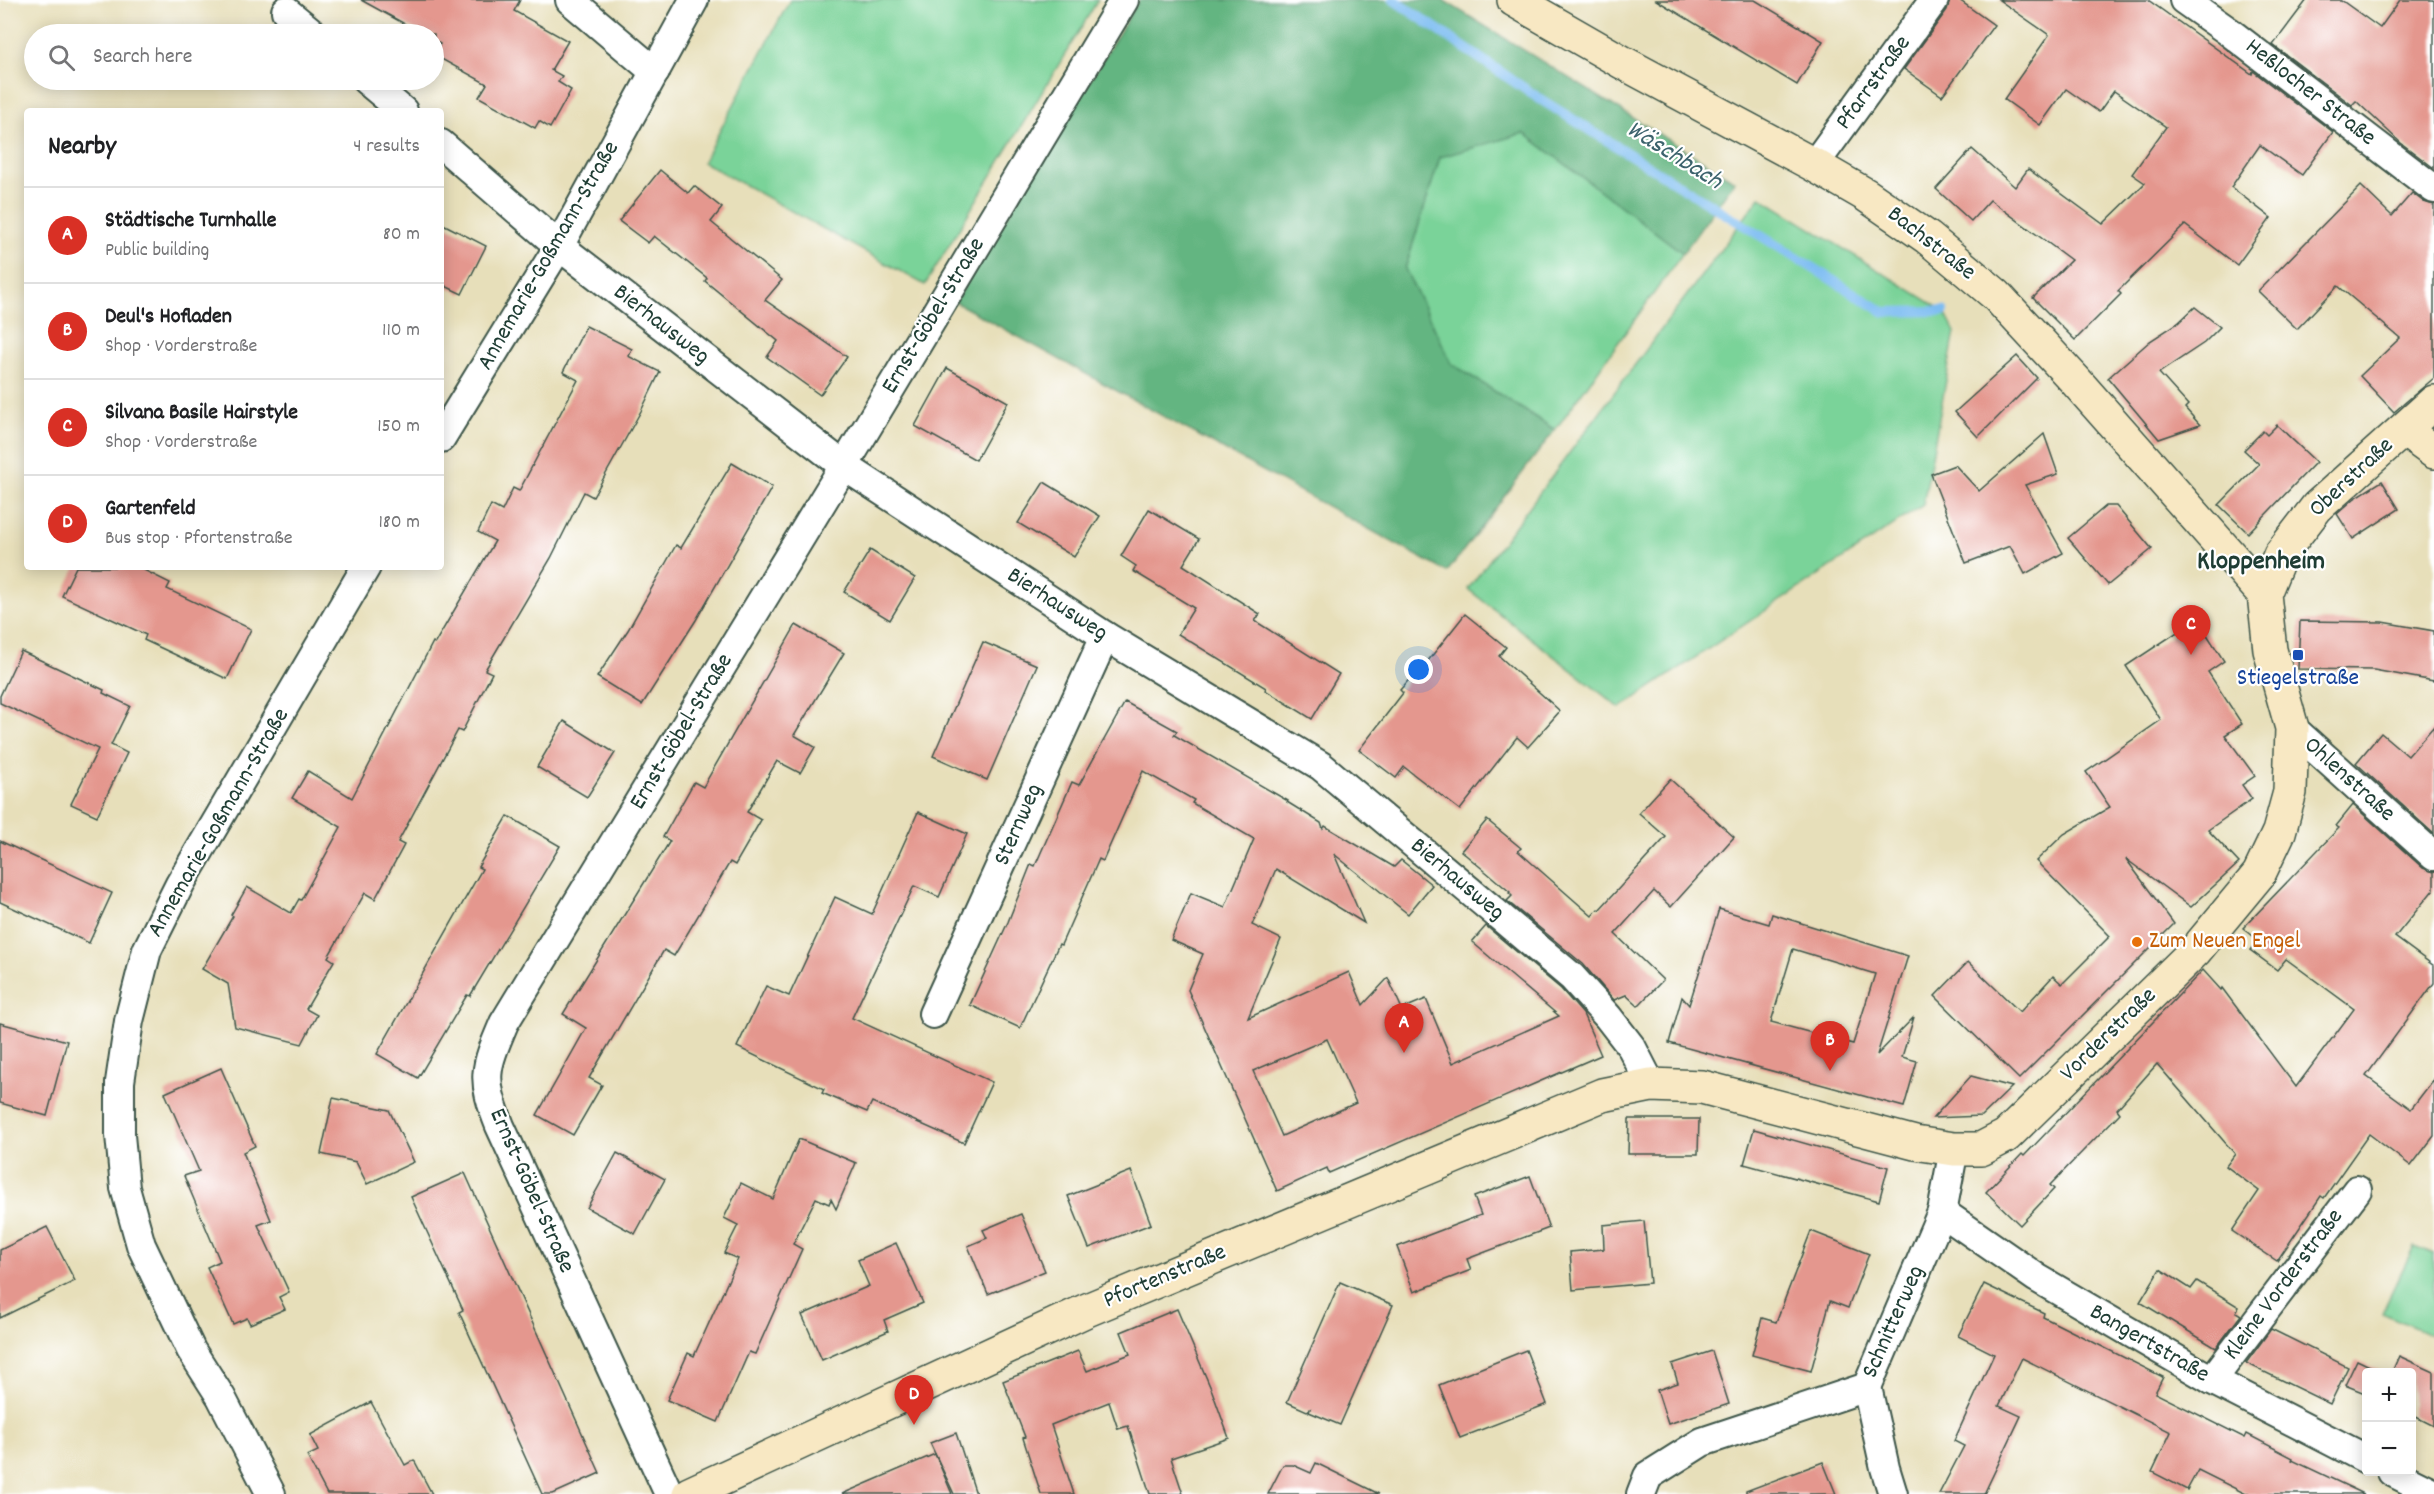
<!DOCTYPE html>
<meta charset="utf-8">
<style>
body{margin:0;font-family:Dekko,sans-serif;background:#f2f2f2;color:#202124}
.controls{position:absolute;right:18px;bottom:18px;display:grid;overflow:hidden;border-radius:6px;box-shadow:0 3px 15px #0003}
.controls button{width:54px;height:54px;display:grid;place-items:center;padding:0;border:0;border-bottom:2px solid #e0e0e0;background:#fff;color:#202124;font:30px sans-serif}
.you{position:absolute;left:1419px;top:670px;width:21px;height:21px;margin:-15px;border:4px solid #fff;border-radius:50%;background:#1a73e8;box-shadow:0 0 0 9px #1a73e833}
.badge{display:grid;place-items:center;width:39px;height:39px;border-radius:50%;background:#d93025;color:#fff;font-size:20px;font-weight:700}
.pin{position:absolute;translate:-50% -50px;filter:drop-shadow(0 2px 3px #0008)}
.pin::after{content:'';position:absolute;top:32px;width:21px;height:18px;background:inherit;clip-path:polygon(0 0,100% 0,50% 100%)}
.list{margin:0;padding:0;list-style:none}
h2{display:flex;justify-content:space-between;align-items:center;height:78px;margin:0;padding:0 24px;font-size:26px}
h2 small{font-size:20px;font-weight:400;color:#757577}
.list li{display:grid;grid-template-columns:39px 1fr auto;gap:18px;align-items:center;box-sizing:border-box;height:96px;padding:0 24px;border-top:2px solid #e0e0e0}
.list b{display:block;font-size:22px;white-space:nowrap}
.list p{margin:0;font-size:20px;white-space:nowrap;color:#757577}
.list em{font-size:20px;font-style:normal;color:#757577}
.icon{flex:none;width:33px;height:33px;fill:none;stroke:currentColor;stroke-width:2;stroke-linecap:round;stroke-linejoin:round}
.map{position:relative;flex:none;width:2434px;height:1494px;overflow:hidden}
.search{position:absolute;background:#fff;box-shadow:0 3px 15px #0003;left:24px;top:24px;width:420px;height:66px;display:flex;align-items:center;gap:15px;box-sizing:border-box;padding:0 21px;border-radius:33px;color:#757577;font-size:22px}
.panel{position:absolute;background:#fff;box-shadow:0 3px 15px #0003;left:24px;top:108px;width:420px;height:462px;border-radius:6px}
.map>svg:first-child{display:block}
.green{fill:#7ad399;stroke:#4c8866;stroke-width:1.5}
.forest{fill:#63b581;stroke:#41795a;stroke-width:1.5}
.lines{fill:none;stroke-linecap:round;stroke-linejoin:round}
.stream{stroke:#7ebdf2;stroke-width:10}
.building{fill:#e4978e;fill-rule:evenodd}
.street-casing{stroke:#3d5548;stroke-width:32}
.secondary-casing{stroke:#3d5548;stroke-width:36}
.street{stroke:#fff;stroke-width:28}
.secondary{stroke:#f8e8c3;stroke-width:33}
.transit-dot{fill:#1a4fb4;stroke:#fff;stroke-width:2}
.food-dot{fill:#e8710a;stroke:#fff;stroke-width:2}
.labels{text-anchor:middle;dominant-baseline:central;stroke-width:4.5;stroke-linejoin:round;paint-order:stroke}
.street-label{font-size:24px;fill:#1f3d34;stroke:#fff}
.transit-label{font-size:24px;fill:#164399;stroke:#fff}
.food-label{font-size:24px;fill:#c56008;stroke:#fff;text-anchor:start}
.water-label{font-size:26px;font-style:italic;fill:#3c636d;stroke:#fff}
.quarter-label{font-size:27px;font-weight:bold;fill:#1f3d34;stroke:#fff}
</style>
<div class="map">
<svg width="2434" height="1494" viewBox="0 0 2434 1494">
<rect width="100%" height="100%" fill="#fff"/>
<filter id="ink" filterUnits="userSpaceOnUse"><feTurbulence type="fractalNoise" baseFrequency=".0167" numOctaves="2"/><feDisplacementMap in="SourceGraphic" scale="12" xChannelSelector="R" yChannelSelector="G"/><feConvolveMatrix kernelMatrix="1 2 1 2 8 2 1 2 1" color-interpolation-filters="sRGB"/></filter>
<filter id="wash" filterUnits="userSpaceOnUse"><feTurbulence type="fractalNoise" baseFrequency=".008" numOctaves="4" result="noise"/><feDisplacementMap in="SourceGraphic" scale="24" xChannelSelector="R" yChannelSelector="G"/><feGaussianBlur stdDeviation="1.35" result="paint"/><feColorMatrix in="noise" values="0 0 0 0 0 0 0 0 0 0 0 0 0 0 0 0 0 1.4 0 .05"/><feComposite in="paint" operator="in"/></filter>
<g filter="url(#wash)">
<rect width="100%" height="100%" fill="#e7dfba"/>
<!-- green -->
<g class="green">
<path d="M790 0H1098L925 285 703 162Z"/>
<path d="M1524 133 1683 253 1555 430 1452 364 1405 269 1440 157Z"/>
<path d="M1760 197 1944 311 1955 332 1923 505 1620 708 1468 589Z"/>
<path d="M2414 1246 2434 1254V1336L2382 1313Z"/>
</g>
<!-- forest -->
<path class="forest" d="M1139 0H1443L1735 181 1683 253 1524 133 1440 157 1405 269 1452 364 1555 430 1447 572 955 302Z"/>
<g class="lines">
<!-- stream -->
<path class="stream" d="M1394 0 1540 99 1884 312 1944 311"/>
</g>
<g id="blocks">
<!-- building -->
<g class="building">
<path d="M361 0H520L514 11 568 41 551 70 562 76 558 82 571 90 550 128 539 121 535 128 479 97 487 84 434 55 440 44 434 40V34H423Z"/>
<path d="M1656 0H1755L1823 41 1797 85Z"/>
<path d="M1950 0H1959L1994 25 1942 96 1904 69 1947 10Z"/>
<path d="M1999 0H2148L2252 74 2253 71 2333 132 2302 175 2260 145 2231 187 2271 218 2237 265 2185 225 2118 291 2121 294 2075 340 2033 298 2071 260 1990 200 1971 221 1936 189 1972 149 2015 187 2028 169 2103 224 2145 183 2132 174 2166 127 2114 91 2099 112 2066 89 2040 125 2004 99 2049 35Z"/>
<path d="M2307 0H2341L2380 28 2400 0H2434V168L2401 143 2356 101 2352 105 2273 45Z"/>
<path d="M660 170 688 193 694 186 722 208 711 222 782 280 765 300 847 357 820 395 767 357 778 341 705 281 707 278 654 236 648 243 619 221Z"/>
<path d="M2361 186 2392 216 2412 193 2424 202 2434 205V378L2394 412 2360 376 2400 338 2338 286 2297 329 2258 291Z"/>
<path d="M441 223 486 246 462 294 441 284Z"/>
<path d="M2195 307 2220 327 2204 343 2159 373 2188 405 2185 408 2200 425 2159 439 2108 378 2150 341 2178 323Z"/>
<path d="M586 326 632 349 628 356 660 372 641 411 593 497 584 492 551 558 485 670 492 673 462 732 458 730 398 842 404 845 375 899 365 893 328 957 334 961 306 1009 317 1015 302 1044 235 1027 228 984 202 969 233 916 231 915 247 887 291 913 299 899 301 900 341 827 292 798 308 771 352 798 433 642 435 643 495 541 478 532 491 505 502 511 513 488 519 491 578 380 563 372Z"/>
<path d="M2017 356 2037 378 1978 437 1955 412Z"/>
<path d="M947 368 1008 402 976 460 915 426Z"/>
<path d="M2277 425 2316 462 2248 533 2219 505 2259 464 2244 450 2263 431 2267 435Z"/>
<path d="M2044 434 2058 474 2025 485 2063 553 2025 574 2010 546 1966 563 1931 474 1955 465 1979 491Z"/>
<path d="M732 463 772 487 696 620 642 705 597 677 628 630 676 545 681 548Z"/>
<path d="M2382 481 2399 509 2353 539 2337 514 2355 498Z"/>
<path d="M1044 482 1100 516 1074 557 1018 523Z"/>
<path d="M2106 506H2116L2152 549 2108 585 2068 538Z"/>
<path d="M1149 509 1199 539 1183 565 1260 614 1255 621 1339 674 1312 719 1265 690 1266 688 1178 634 1194 608 1133 571 1136 566 1121 556Z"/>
<path d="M870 550 915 578 890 620 844 592Z"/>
<path d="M76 567H138L170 583 167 589 251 629 227 679 144 640 146 635 62 596Z"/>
<path d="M1465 614 1506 647 1499 656 1560 711 1528 747 1517 737 1460 810 1404 767 1396 778 1359 750 1403 693 1400 690 1426 660 1427 662Z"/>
<path d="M2197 619 2224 661 2208 672 2242 724 2225 735 2255 776 2242 785 2252 799 2208 830 2239 863 2191 907 2126 859 2174 924 2019 1079 1935 996 1968 962 2020 1012 2053 976 2062 984 2110 936 2036 861 2064 834 2110 807 2086 772 2161 720 2126 666Z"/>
<path d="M2300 621 2382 622 2434 631V681L2374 670 2298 669Z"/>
<path d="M796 625 844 653 794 735 815 747 800 773 777 761 747 812 761 820 735 865 730 862 674 956 664 950 589 1078 602 1085 573 1135 537 1115 586 1028 563 1014 670 841 663 837 694 782 703 787Z"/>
<path d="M983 642 1037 665 987 780 933 756Z"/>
<path d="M21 651 104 690 103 693 130 706 111 745 127 753 97 816 71 804 98 749 0 703V696Z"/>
<path d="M1125 702 1177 731 1174 735 1288 801 1287 802 1321 823 1323 829 1325 826 1394 867 1401 860 1432 885 1408 914 1334 854 1364 923 1276 869 1252 925 1281 939 1248 1018 1349 972 1363 1005 1388 978 1402 1009 1426 999 1453 1063 1559 1016 1472 942 1486 926 1561 989 1583 1014 1601 1055 1329 1173 1327 1168 1277 1191 1188 990 1203 954 1171 940 1191 893 1225 907 1254 839 1192 803 1194 800 1143 771 1103 861 1099 859 1061 945 1059 944 1020 1028 970 1005 1008 922 1031 864 1035 866 1072 782 1079 785ZM1327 1039 1356 1103 1282 1136 1253 1071Z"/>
<path d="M564 721 615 753 587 797 537 767Z"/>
<path d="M2434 726V834L2356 763 2381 733 2408 756Z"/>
<path d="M1670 779 1734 837 1671 907 1654 891 1615 934 1663 980 1638 1006 1626 995 1614 1000 1583 964 1507 901 1512 896 1509 893 1510 892 1461 851 1487 820 1521 848 1518 851 1592 916 1598 909 1599 910 1666 837 1639 813Z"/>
<path d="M2353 805 2423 868 2434 872V889L2395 937 2434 966V983L2366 1076 2411 1109 2434 1079V1136L2411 1166 2369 1134 2324 1198 2321 1196 2277 1261 2232 1231 2259 1191 2226 1166 2235 1154 2157 1064 2117 1109 2120 1113 2050 1185 2054 1189 2020 1225 1986 1192 2022 1154 2024 1156 2203 970 2221 990 2222 988 2296 1087 2354 1009 2286 959 2277 970 2250 950 2258 940 2243 928 2339 828 2336 826Z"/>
<path d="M918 812 967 834 939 897 914 886 852 1018 992 1082 964 1143 872 1102 867 1112 822 1093 824 1089 737 1047 766 986 789 996 835 897 872 914Z"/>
<path d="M508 816 560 846 470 996 467 995 418 1078 377 1054 482 869 478 867Z"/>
<path d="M0 841 112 893 89 943 0 902Z"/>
<path d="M1719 909 1769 924 1772 914 1908 956 1877 1055 1914 1017 1902 1057 1917 1061 1904 1107 1669 1043 1682 997 1689 1005ZM1793 949 1875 974 1853 1044 1771 1022Z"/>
<path d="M0 1023 67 1041 47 1116 0 1103Z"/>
<path d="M221 1068 255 1146 243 1152 271 1220 258 1225 289 1292 279 1297 285 1309 250 1324 247 1318 233 1324 207 1267 220 1261 184 1176 199 1171 165 1093Z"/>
<path d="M1971 1076 2012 1087 1982 1116 1933 1118Z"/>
<path d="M333 1098 389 1110 414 1162 367 1184 356 1162 321 1154Z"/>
<path d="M1629 1119H1699L1698 1154H1628Z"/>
<path d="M1754 1129 1888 1167 1879 1201 1744 1164Z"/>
<path d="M799 1139 856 1163 836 1209 831 1199 829 1204 816 1198 793 1244 802 1249 755 1354 749 1352 718 1422 667 1400 688 1353 694 1356 738 1259 724 1253 738 1225 724 1218 741 1183 773 1199Z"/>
<path d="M617 1153 665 1179 635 1234 587 1208Z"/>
<path d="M1131 1171 1151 1224 1089 1248 1068 1196Z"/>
<path d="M465 1173 600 1473 553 1494H542L459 1312 463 1310 411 1197Z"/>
<path d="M1530 1176 1549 1228 1467 1259 1471 1270 1414 1292 1397 1247 1481 1215 1474 1197Z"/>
<path d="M1021 1214 1045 1271 988 1294 968 1246 987 1238 983 1230Z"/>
<path d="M1644 1221 1650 1283 1573 1290 1570 1252 1604 1249 1603 1225Z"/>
<path d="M47 1227 75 1281 0 1318V1250Z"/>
<path d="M1811 1231 1869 1254 1848 1308 1830 1301 1811 1371 1752 1355 1762 1318 1776 1322Z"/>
<path d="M896 1243 923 1303 884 1320 888 1331 822 1360 802 1315 869 1286 858 1260Z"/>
<path d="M2160 1269 2191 1289 2197 1281 2239 1307 2236 1312 2241 1315 2216 1348 2140 1302Z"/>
<path d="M1340 1282 1393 1305 1340 1425 1309 1412 1310 1409 1307 1411 1287 1402Z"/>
<path d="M1984 1284 2044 1313 2043 1317 2163 1377 2155 1393 2245 1438 2247 1434 2293 1458 2292 1460 2364 1494H2246L2198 1470 2187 1490 2152 1472 2171 1432 2022 1358 1999 1406 2021 1416 1984 1494H1939L1964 1446 1954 1441 1994 1354 1958 1336Z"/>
<path d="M1177 1309 1212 1391 1229 1438 1171 1458 1183 1494H1150L1128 1426 1118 1429 1109 1402 1051 1425 1074 1494H1041L1023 1438 1025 1437 1003 1381 1078 1351 1087 1371 1130 1354 1121 1332Z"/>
<path d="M2271 1329 2348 1367 2330 1404 2246 1363Z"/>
<path d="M1526 1350 1547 1404 1460 1438 1439 1385Z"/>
<path d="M1712 1351 1729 1404 1668 1424 1657 1390 1678 1383 1672 1364Z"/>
<path d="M2399 1356 2434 1372V1426L2412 1415V1372H2392Z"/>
<path d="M2357 1360 2382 1372H2367V1394L2345 1385Z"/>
<path d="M371 1402 405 1465 414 1460 432 1494H327L307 1456 318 1451 310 1435Z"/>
<path d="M956 1433 976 1494H954L930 1443Z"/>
<path d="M935 1454 952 1494H842Z"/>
<path d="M1823 1462 1836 1494H1746V1491Z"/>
<path d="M1316 1463 1379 1494H1268L1283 1465H1293L1311 1473Z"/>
</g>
</g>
</g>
<g filter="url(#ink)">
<use href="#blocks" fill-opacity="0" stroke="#3d5548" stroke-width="1.5"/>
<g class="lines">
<!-- street casing -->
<g class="street-casing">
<g id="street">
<path d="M570 0 655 72"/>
<path d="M2184 0 2228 31 2434 189"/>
<path d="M286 11 314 34"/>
<path d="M366 80 403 111"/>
<path d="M441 144 559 246 844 466 1105 636 1321 766 1572 977 1608 1017 1632 1048 1651 1085"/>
<path d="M1814 165 1934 0"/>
<path d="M441 438 559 246 694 0"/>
<path d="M2292 728 2434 856"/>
<path d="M933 1014 1105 636"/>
<path d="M1942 1212 2037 1278 2212 1380 2366 1459"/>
<path d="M2212 1380 2357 1190"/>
<path d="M1867 1387 1885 1468 1893 1494"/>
<path d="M2392 1472 2434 1493"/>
<path d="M271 1494 221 1397 191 1350 141 1245 125 1188 120 1135V1082L129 1021 147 950 180 884 366 567"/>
<path d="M669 1494 500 1126C481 1078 484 1070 504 1023L844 466 1124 0"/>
<path d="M1641 1494 1648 1476 1702 1442 1867 1387 1942 1212 1954 1149"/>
</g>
</g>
<!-- secondary casing -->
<g class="secondary-casing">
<g id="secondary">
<path d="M1514 0 1622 62 1814 165 1866 195 1928 238 1996 295 2074 379 2264 594"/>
<path d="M2404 430 2434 452"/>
<path d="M689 1494 1087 1310 1602 1095 1651 1085 1702 1087 1915 1143 1954 1149H1981L2006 1136 2195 951 2259 874 2279 832 2290 792 2292 728 2270 650 2264 594 2280 555 2317 507 2434 402"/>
</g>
</g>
<!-- street -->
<use href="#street" class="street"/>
<!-- secondary -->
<use href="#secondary" class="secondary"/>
</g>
</g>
<!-- markers -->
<rect class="transit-dot" x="2292" y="649" width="12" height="12" rx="3"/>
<circle class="food-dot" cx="2137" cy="942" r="6"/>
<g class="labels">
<!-- street labels -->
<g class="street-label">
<text transform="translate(1874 83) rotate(-54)">Pfarrstraße</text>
<text transform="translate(2310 93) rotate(38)">Heßlocher Straße</text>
<text transform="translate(1931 244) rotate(38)">Bachstraße</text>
<text transform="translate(549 256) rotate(-60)">Annemarie-Goßmann-Straße</text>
<text transform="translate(934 316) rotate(-59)">Ernst-Göbel-Straße</text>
<text transform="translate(661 325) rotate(38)">Bierhausweg</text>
<text transform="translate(2352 478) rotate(-43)">Oberstraße</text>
<text transform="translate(1057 605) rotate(33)">Bierhausweg</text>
<text transform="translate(682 732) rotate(-59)">Ernst-Göbel-Straße</text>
<text transform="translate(2349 780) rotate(42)">Ohlenstraße</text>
<text transform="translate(219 823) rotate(-60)">Annemarie-Goßmann-Straße</text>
<text transform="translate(1019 825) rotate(-66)">Sternweg</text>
<text transform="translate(1457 880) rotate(40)">Bierhausweg</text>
<text transform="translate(2109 1035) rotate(-44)">Vorderstraße</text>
<text transform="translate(531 1191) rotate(66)">Ernst-Göbel-Straße</text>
<text transform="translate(1165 1277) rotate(-23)">Pfortenstraße</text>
<text transform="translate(2284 1285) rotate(-53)">Kleine Vorderstraße</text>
<text transform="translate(1894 1322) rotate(-66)">Schnitterweg</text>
<text transform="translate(2149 1344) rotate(30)">Bangertstraße</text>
</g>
<!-- transit labels -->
<g class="transit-label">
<text x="2298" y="679">Stiegelstraße</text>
</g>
<!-- food labels -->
<g class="food-label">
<text x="2149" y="942">Zum Neuen Engel</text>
</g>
<!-- water labels -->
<g class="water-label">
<text transform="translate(1674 156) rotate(32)">Wäschbach</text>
</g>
<!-- quarter labels -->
<g class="quarter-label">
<text x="2261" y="562">Kloppenheim</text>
</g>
</g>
</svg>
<div class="controls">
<button>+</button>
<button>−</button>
</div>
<div class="you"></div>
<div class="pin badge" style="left:1404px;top:1053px">A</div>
<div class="pin badge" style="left:1830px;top:1071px">B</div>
<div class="pin badge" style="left:2191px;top:655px">C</div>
<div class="pin badge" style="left:914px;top:1425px">D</div>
<div class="search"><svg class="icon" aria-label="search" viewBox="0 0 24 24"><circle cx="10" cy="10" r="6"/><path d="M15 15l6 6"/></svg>Search here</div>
<section class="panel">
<h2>Nearby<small>4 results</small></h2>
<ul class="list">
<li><span class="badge">A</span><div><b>Städtische Turnhalle</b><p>Public building</p></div><em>80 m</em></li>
<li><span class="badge">B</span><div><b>Deul's Hofladen</b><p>Shop · Vorderstraße</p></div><em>110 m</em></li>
<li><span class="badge">C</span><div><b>Silvana Basile Hairstyle</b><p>Shop · Vorderstraße</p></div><em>150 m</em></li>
<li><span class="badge">D</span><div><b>Gartenfeld</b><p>Bus stop · Pfortenstraße</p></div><em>180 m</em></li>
</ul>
</section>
</div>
